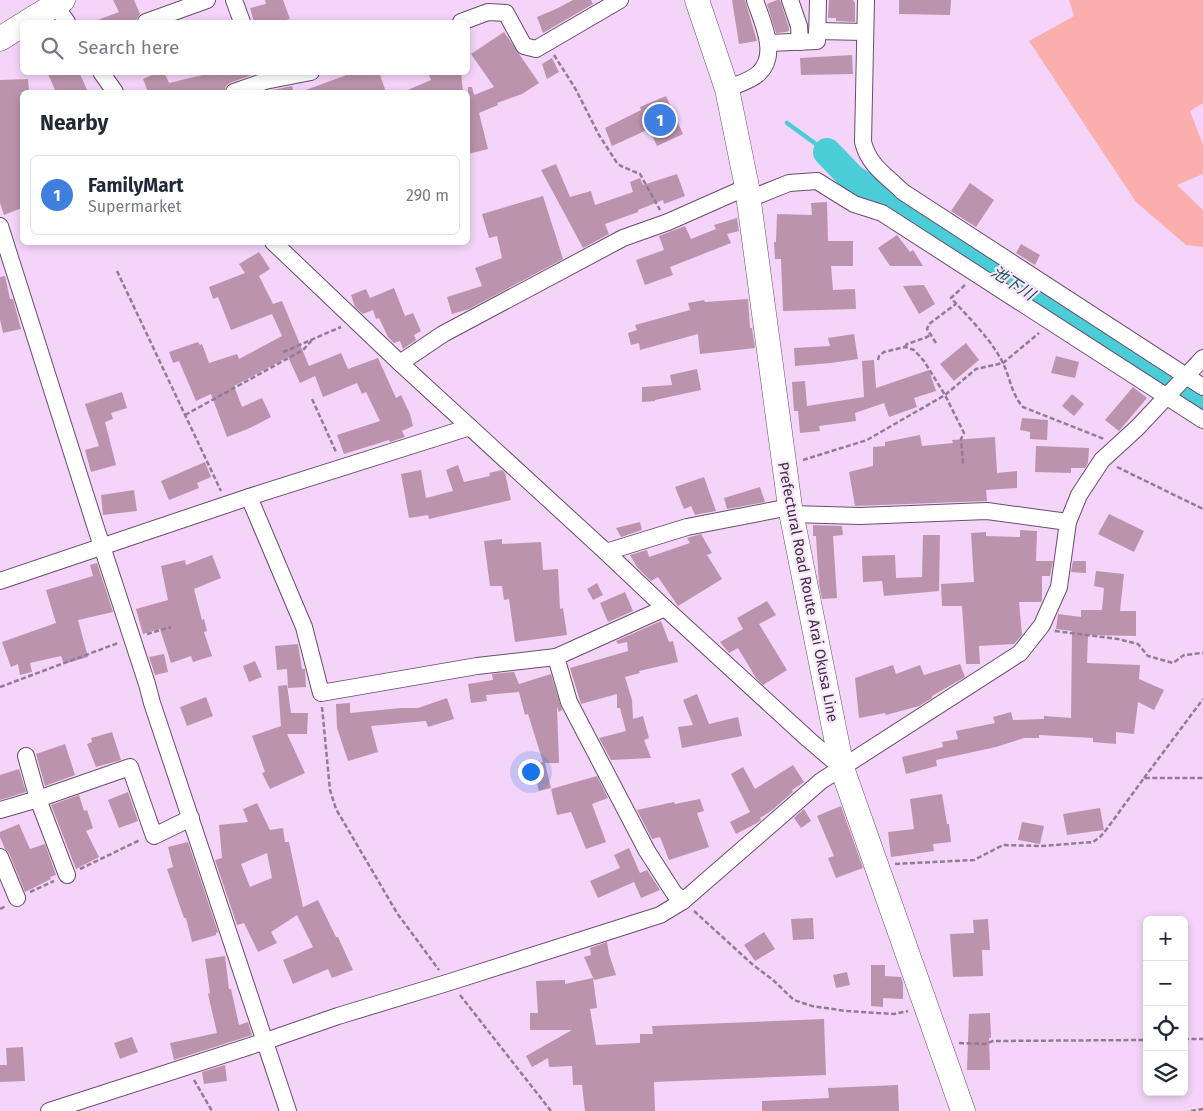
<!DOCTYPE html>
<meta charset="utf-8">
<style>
body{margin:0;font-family:"Fira Sans","Noto Sans JP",sans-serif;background:#f6f6f7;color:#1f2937}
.controls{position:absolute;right:15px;bottom:15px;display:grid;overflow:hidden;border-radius:8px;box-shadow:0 2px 8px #0003}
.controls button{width:45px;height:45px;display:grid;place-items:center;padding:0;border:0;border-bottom:1px solid #e0e1e3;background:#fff;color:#1f2937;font:25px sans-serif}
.you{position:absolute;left:530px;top:771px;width:18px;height:18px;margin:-12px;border:4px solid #fff;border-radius:50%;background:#1a73e8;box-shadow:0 0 0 8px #1a73e833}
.badge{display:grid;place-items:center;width:32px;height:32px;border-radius:50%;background:#db2777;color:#fff;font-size:16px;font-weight:700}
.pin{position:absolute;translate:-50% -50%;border:2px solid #fff;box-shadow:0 1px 5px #0006}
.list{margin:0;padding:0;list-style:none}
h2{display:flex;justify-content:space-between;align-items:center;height:65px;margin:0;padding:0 20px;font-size:21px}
h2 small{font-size:16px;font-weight:400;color:#747a83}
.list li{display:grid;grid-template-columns:32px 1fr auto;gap:15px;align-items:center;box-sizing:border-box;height:80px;margin:0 10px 10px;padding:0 10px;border:1px solid #e0e1e3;border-radius:8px}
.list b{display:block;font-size:19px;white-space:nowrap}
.list p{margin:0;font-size:16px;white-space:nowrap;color:#747a83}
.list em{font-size:16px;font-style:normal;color:#747a83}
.icon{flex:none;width:28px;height:28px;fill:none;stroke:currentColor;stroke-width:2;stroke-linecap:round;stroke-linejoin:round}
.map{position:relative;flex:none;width:1203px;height:1111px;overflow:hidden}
.search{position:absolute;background:#fff;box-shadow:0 2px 8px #0003;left:20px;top:20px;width:450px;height:55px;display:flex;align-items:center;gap:12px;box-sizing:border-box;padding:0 18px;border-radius:8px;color:#747a83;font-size:19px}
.panel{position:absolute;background:#fff;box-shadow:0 2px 8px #0003;left:20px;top:90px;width:450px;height:155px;border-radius:8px}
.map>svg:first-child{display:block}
.green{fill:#faafac}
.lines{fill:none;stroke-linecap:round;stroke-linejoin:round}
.stream{stroke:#4acdd6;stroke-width:4.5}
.river{stroke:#4acdd6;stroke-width:28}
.building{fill:#bc93ac;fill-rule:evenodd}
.street-casing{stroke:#694d6d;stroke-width:18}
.secondary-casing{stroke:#694d6d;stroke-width:25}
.path{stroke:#927c95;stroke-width:2.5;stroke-dasharray:5 2.5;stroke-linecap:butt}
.street{stroke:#fff;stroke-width:16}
.secondary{stroke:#fff;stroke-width:24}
.labels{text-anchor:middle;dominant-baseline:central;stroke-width:4.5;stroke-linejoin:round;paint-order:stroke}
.street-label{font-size:15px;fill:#3e3140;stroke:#fae6fd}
.water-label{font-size:16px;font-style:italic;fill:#1d5457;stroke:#fae6fd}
</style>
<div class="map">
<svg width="1203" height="1111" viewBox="0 0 1203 1111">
<rect width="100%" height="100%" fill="#f4d4f9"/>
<!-- green -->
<path class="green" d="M1069 0H1203V103L1190 111 1203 145V174L1177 185 1203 210V247L1186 245 1136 202 1029 41 1074 16Z"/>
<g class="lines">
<!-- stream -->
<path class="stream" d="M787 123 827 152"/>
<!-- river -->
<path class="river" d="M827 152 852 178 1203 407"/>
</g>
<!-- building -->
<g class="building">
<path d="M113 0H134L140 14 136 20 131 22H95V21L119 12Z"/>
<path d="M265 0H283L290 19 279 22H254L250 8 266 4Z"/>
<path d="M573 0H591L593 4 543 33 537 17 556 9Z"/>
<path d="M732 0H745L757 41 739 44Z"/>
<path d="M777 0H780L789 28V31L786 32 776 33 767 4Z"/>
<path d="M829 0H853L855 3V22L836 21V18H828Z"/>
<path d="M899 0H951L950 15 899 14Z"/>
<path d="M504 32 539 83 522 94 497 103 498 105 479 113 488 149 468 154V87H472L474 95 494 87 471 54Z"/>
<path d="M852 55 853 74 801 75 800 58Z"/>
<path d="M552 58 559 72 547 79 542 64Z"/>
<path d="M47 72H79L88 92H56Z"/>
<path d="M159 72H164L169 83 215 72H259L230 83 226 86 224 92H148L143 79Z"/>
<path d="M355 72H379L386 92H303V91Z"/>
<path d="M428 72H461L463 92H403L431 80Z"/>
<path d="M28 79 29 92H22V208L4 215 0 203V80Z"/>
<path d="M292 86 294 92H262L268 91Z"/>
<path d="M666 96 683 134 657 146 649 129 612 146 605 128 641 110 640 107Z"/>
<path d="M556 164 570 197 591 191 595 205 633 192 630 182 640 178 643 185 677 174 685 196 664 204 663 200 638 210V212L605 224 609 234 583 248 541 170Z"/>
<path d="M970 183 994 200 976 227 951 211Z"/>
<path d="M543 196 563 259 469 309 452 314 447 297 482 286 475 268 502 258 497 236 489 238 482 214Z"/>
<path d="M827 202 828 241H853V266H831L833 290 855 289 856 309 783 311 781 259H775L774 242H776L777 214 812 215 811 203Z"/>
<path d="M737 218 739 231 727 234 731 243 670 267 673 275 645 285 636 260 664 250 659 236 685 226 691 239 716 229 714 225Z"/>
<path d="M897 235 910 252 913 250 923 266H890L878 248Z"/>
<path d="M1021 244 1040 255 1035 265 1016 253Z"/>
<path d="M259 252 270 269 259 276 273 304 282 301 309 366 341 353 348 369 378 358 396 398 401 395 410 414 413 426 402 431 405 437 390 442 389 440 344 454 337 435 380 421 366 392 362 394 357 383 323 397 315 376 300 383 288 357 234 386 242 407 262 398 271 417 250 428 227 437 211 394 196 401 179 361 173 363 169 352 198 342 200 345 202 344 209 363 237 354 239 359 282 336 272 314 231 330 218 297 213 299 209 287 245 273 239 264Z"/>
<path d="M5 276 10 299H13L21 329 3 333 0 319V277Z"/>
<path d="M924 285 935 304 919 314 903 286Z"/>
<path d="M394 288 405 316 413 313 421 331 414 335 416 340 403 349 400 341 394 343 388 337 379 318 376 319 373 310 363 314 355 307 351 295 366 289 370 298Z"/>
<path d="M748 299 750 328H752L755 348 700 354 698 334 640 350 639 343 631 345 628 333 637 330 635 325 690 310 688 303 704 300 705 302Z"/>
<path d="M854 334 858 359 831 363 795 366 794 348 830 346 828 338Z"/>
<path d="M966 343 979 360 954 381 940 364Z"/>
<path d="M1056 356 1079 362 1075 378 1051 373Z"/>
<path d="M874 360 876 388 929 370 936 391 914 398 917 407 889 417 884 403 855 413 856 421 819 426 820 431 800 433 798 411H794L792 382 805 381 807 406 864 397 862 361Z"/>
<path d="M697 369 701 390 655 400V401L642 402V387L672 385 670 375Z"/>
<path d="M1133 387 1147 398 1119 431 1105 420Z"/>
<path d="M122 392 127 408 111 413 113 419 105 422 116 465 91 472 85 450 99 446 85 404Z"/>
<path d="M1072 394 1084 404 1074 416 1062 406Z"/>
<path d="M1022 418 1048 420 1047 440 1030 439V432L1020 430Z"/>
<path d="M920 435 922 446 953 443 952 440 995 437 997 473 1017 471V488L986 490 987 501 855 506 849 472 873 466V447L885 446V442Z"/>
<path d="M1036 446 1089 448 1088 463 1085 468H1071V473L1035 472Z"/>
<path d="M205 462 211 477 197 483 199 488 169 500 161 481Z"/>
<path d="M458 465 464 482 490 476 489 473 502 470 505 473 511 500 429 519 428 515 409 518 401 474 421 470 426 498 453 491 446 470Z"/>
<path d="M704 477 716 511 695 515 691 506 684 509 675 487Z"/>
<path d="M760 487 765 502 727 509 724 498Z"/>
<path d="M134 490 137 511 103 515 101 495Z"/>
<path d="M1109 514 1144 531 1134 552 1098 534Z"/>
<path d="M640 522 642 530 621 537 616 528Z"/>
<path d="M813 525 842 526 843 535 833 536 837 598 822 599 819 584 816 536H813Z"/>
<path d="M1020 530 1037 531 1036 561H1053L1050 576H1042V600L1041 602H1019L1022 635 1014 644 979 646 980 664H966L962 606H942L941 584 974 582 971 533 986 532V536L1020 537Z"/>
<path d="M701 534 712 553 707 555 722 579 678 606 658 577 651 581 637 567 630 555 647 550 649 557 690 543 687 538Z"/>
<path d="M923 535H940L939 591 884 596 882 581 863 582 862 556 895 555 896 578 922 577Z"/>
<path d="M502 539V544L541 542 543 570 558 569 560 609 563 608 567 635 515 642 509 599 504 600 502 586H490L484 541Z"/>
<path d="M212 555 221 578 194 589 202 620 204 619 207 631 204 632 212 656 193 662 191 656 171 663 160 629 143 634 136 609 168 600 161 566 185 560 186 565Z"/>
<path d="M1073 561H1086V573L1071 572Z"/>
<path d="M97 563 113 612 78 620 88 657 64 664 61 656 30 663 32 672 20 675 18 664 11 667 2 642 56 623 46 590 93 576 90 565Z"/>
<path d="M1096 571 1124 574 1120 611H1136V636L1088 635 1087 663 1140 665 1139 679 1164 690 1154 710 1138 702 1134 734 1116 732V744L1093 742V738L1039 735V738H1024L996 747 936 760 937 766 906 774 902 757 943 747 942 742 958 739 956 731 995 723 993 717 1011 712 1013 720 1044 719V716L1071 718 1072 631 1056 629 1058 614 1081 617V610H1102L1104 588 1094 586Z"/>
<path d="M597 583 603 595 593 600 587 589Z"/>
<path d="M625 592 633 611 608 622 600 603Z"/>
<path d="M767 601 776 615 759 624 787 670 763 685 756 678 738 648 729 653 720 642 743 629 737 618Z"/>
<path d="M661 621 669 642 673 641 678 662 639 671 640 673 625 677 632 700 633 719 643 716 649 738 644 740 651 758 611 760 599 738 626 731 620 708H617V694L581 704 570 668 628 651 627 642 618 644 616 641Z"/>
<path d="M298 644 302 669H305L306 687 288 688 287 669 277 670 275 646Z"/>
<path d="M164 654 168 672 155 675 149 657Z"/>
<path d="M255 661 262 677 249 682 243 666Z"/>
<path d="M960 664 965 677 932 696V698L919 706 886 715 885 713 859 718 855 678 893 665 896 674 920 665 924 675Z"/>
<path d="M514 672 519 684 551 674 562 710 559 712 557 707 559 763H545L551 788 539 791 532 765 543 762 528 714 525 715 519 692 486 695 487 701 471 703 468 684 493 680 492 674Z"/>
<path d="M287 685 291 713H308L307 734H287L305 773 270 789 262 773 265 772 252 736 281 726 278 686Z"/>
<path d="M697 694 709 724 738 717 742 736 682 748 678 727 693 725 683 700Z"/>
<path d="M206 697 213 716 187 726 180 707Z"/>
<path d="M447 698 454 719 428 727 426 721 371 726 378 752 348 761 337 728 336 704 350 703V713L401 708H418Z"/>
<path d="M112 732 121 760 96 767 87 744 92 742 91 738Z"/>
<path d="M65 744 75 775 45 786 36 754Z"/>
<path d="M793 765 804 782 792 790 793 792 771 811 760 818 761 820 757 823 736 834 730 822 750 812 731 774 743 767 755 789Z"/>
<path d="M19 769 26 792 0 800V775Z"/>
<path d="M597 776 608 798 592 804 606 842 586 849 571 812 557 815 551 789Z"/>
<path d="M128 792 138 821 119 828 108 800Z"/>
<path d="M942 794 947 824H949L951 842 933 844 934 851 891 857 888 832 914 829 910 799Z"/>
<path d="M79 795 84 811 87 810 93 828 86 831 99 857 76 869 51 805Z"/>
<path d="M700 799 704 811 697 813 709 847 669 860 660 837 652 839 637 810 674 802 675 804Z"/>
<path d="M257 803 270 830 283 828 285 842H289L303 907 318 900 336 937H338L353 970 332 978 328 969 293 984 283 960 313 947 297 915 271 932 277 943 258 952 244 923 237 925 215 860 222 858 219 825 248 822 243 809ZM267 853 272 878 250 887 241 864Z"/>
<path d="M841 806 863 868 836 878 828 858 834 856 817 816Z"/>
<path d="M1100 808 1104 830 1067 835 1063 814Z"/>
<path d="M804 809 811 821 801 828 794 818Z"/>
<path d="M1022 822 1044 826 1040 844 1018 840Z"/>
<path d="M19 824 30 849 45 844 56 875 50 877 51 879 25 892 9 853 5 849 0 837V832Z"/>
<path d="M188 842 218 932 216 933V935L192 942 186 918H184L167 869 173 867 168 847Z"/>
<path d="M629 848 640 873 647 870 660 890 641 898 634 882 598 898 590 881 620 868 614 855Z"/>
<path d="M813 918 814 939 793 940 791 919Z"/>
<path d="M988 919 990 950H982L983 976 953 977 950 934 974 933 973 920Z"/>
<path d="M764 932 775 949 755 961 744 945Z"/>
<path d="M607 942 609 954 616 975 594 980 584 957 591 955 590 948Z"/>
<path d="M225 956 229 989H231L239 1025 248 1022 252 1035 174 1060 170 1043 217 1033 208 994 210 993 205 959Z"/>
<path d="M871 965H885V976L901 977 903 983V999L883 998V1007L871 1006Z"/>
<path d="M847 972 850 985 836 988 833 975Z"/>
<path d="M593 978 597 1008 590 1009 596 1045 640 1043V1034H653L652 1026 824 1019 826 1075 654 1082 655 1111H585L582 1085H573L572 1066 549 1067 548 1058 532 1067 526 1056 572 1030H530V1013H538L536 981 565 980V984Z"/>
<path d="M990 1013 991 1038H989L990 1070H967L969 1014Z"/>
<path d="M132 1037 138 1052 120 1059 114 1043Z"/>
<path d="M23 1047 25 1081 0 1082V1065H7L6 1048Z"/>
<path d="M225 1065 227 1081 204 1084 202 1072Z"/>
<path d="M898 1085 899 1111H762V1101L829 1098 828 1088Z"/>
</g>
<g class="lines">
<!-- street casing -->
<g class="street-casing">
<g id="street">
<path d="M234 0 242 22"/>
<path d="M790 0 799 26 800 42"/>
<path d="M866 0 863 142C869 166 886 175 903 192L1203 387"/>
<path d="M55 5 67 22"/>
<path d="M146 22 207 0"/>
<path d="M461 22 488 12 506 13 524 46 536 49 620 0"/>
<path d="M817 31 865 32"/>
<path d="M768 43 817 41 818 0"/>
<path d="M101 72 115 92"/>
<path d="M727 89C737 84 751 81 759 73 779 54 762 22 755 0"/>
<path d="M234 92 265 81 311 72"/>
<path d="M749 199 789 183 817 181 854 204 882 213 1203 420"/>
<path d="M0 226 95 525 147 684 152 703 288 1111"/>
<path d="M273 242 400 363 606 552 665 608 808 739 842 768"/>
<path d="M400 363 443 334 623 238 668 222 747 187"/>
<path d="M249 497 304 627 321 693 477 666 556 657"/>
<path d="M791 514 860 516 987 511 1068 522"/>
<path d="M606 552 687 527 790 507"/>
<path d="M0 581 249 497 470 427"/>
<path d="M665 608 556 657 569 702 647 851 674 893 683 901"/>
<path d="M26 756 38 799 67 875"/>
<path d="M0 810 38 799 130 767 154 836 191 818"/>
<path d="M0 857 17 898"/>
<path d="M49 1111 266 1041 338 1016 450 982 660 915 683 901 821 781 1020 653 1042 625 1059 587 1068 522 1079 495 1102 460 1137 428 1203 358"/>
</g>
</g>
<!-- secondary casing -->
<g class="secondary-casing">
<g id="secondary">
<path d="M697 0 727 89 747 187 790 507 842 768 963 1111"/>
<path d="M27 22 63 0"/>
<path d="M0 39 22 25"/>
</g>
</g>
<!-- path -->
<g class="path">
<path d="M554 55 575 88 599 135 617 163 621 166 640 174 660 210"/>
<path d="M117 271 221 491"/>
<path d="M965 285 951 298C969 318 989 337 1002 361 1010 376 1011 394 1023 407L1104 439"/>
<path d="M936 343 927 329 929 324 956 304"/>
<path d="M905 347 907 344 927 337 930 335"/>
<path d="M283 352 341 327"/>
<path d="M878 360 879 356 884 352 905 347 914 350 924 361 945 395 964 433 961 439 963 464"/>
<path d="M312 399 336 452"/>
<path d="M185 415 303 350 313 339"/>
<path d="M803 460 867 440 945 395 976 369 1003 363 1039 333"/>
<path d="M1117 467 1203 509"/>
<path d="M1055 631 1118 639 1138 644 1148 656 1173 663 1184 655 1203 653"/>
<path d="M147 634 171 627"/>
<path d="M0 687 118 643"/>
<path d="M322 707 330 790 336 809 397 913 439 970"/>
<path d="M1144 778 1203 699"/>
<path d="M895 864 974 860 1003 845 1042 846 1093 842 1100 837 1106 830 1144 778H1203"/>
<path d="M80 869 140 840"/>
<path d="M30 892 54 881"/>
<path d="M0 909 6 906"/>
<path d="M694 911 752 964 773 980 794 1000 812 1006 846 1011 894 1014 908 1011"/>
<path d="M460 995 551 1111"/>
<path d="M1184 1039H1203"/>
<path d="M959 1043 985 1044 993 1041 1147 1040"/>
<path d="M194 1080 212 1111"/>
<path d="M1191 1111 1203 1109"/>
</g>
<!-- street -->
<use href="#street" class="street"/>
<!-- secondary -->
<use href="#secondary" class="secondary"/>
</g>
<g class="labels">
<!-- street labels -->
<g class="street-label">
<text transform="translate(808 592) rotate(79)">Prefectural Road Route Arai Okusa Line</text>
</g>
<!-- water labels -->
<g class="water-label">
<text transform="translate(1013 283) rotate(33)">池下川</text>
</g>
</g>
</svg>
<div class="controls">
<button>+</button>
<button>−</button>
<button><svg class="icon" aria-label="locate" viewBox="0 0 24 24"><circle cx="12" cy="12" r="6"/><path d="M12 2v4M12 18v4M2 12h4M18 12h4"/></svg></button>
<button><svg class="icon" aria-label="layers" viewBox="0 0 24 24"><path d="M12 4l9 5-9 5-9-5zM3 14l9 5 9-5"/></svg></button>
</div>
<div class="you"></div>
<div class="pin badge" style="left:660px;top:120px;background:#3f7fe0">1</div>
<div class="search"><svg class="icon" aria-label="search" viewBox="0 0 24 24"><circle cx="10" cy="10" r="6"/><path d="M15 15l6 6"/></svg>Search here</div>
<section class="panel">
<h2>Nearby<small></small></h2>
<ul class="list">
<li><span class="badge" style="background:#3f7fe0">1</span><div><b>FamilyMart</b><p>Supermarket</p></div><em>290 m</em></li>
</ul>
</section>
</div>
